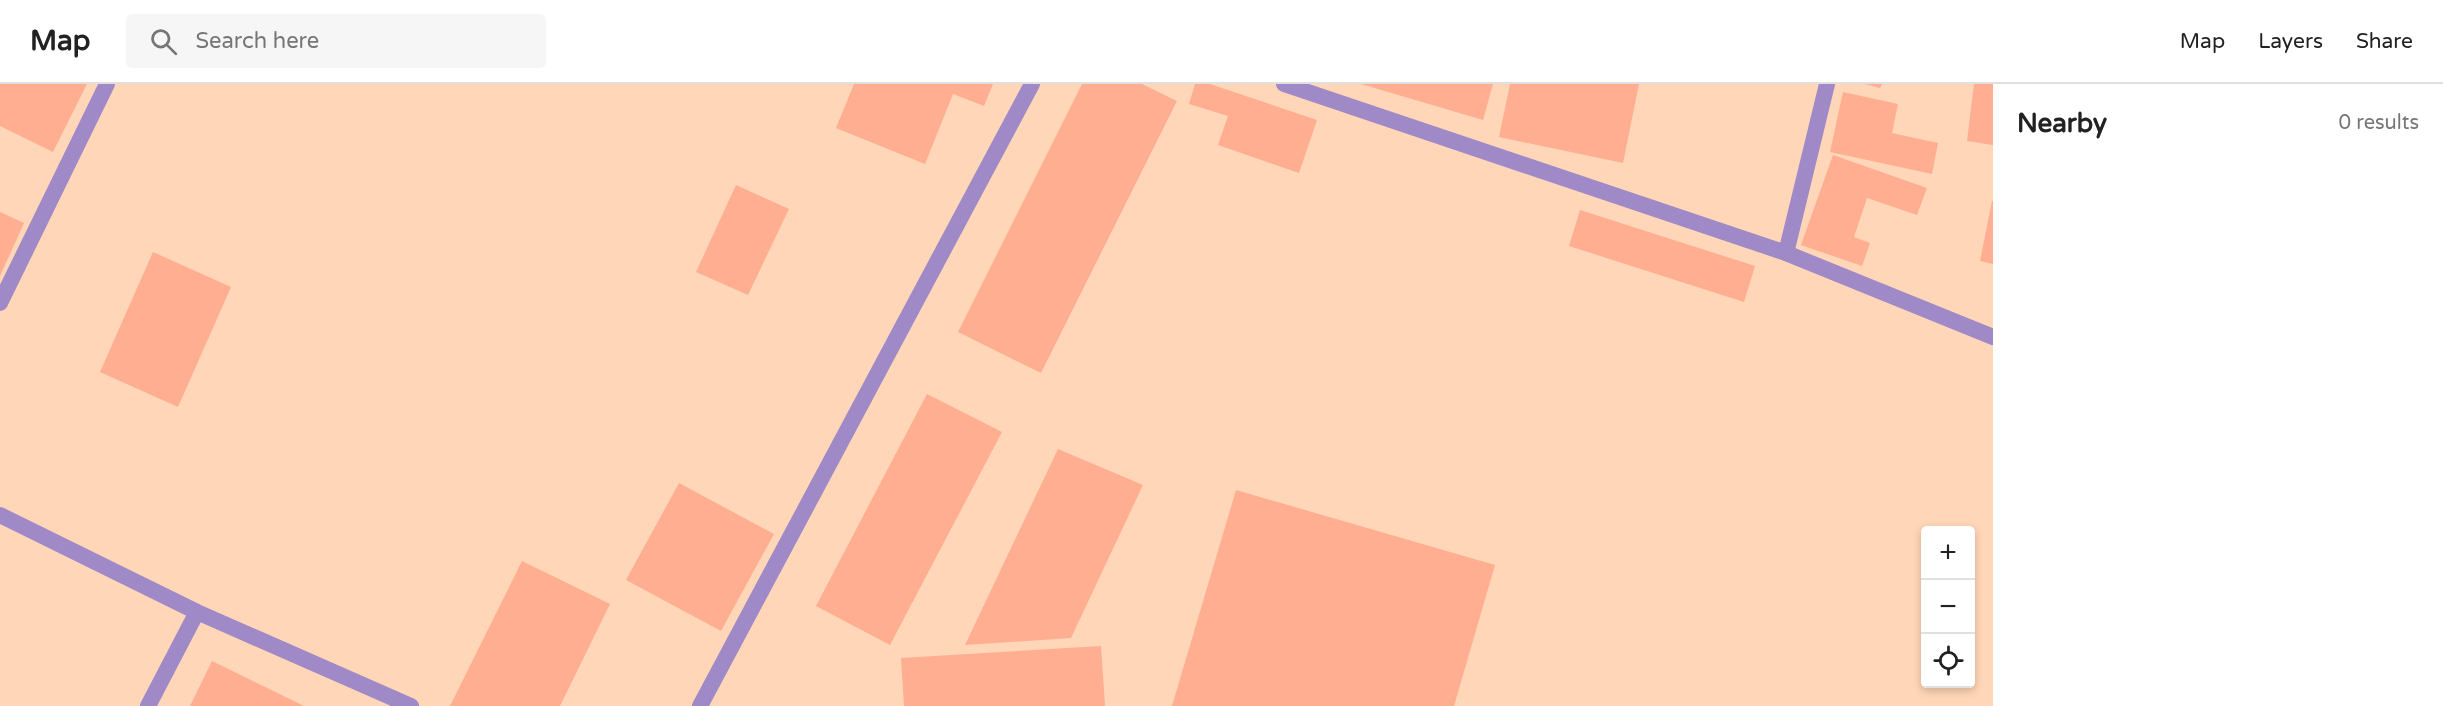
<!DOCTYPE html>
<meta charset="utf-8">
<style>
body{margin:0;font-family:"Varela Round",sans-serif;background:#f6f6f6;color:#222}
.controls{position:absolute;right:18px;bottom:18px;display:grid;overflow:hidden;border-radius:6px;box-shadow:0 3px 9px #0003}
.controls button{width:54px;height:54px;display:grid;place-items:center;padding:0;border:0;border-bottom:2px solid #e0e0e0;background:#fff;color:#222;font:30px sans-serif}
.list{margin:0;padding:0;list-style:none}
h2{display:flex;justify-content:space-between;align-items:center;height:78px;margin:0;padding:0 24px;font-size:26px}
h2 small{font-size:20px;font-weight:400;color:#767676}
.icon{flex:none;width:33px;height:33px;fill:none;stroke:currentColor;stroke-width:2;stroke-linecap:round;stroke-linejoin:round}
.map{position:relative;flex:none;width:1993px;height:622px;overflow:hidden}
header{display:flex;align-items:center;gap:36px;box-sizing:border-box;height:84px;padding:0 30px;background:#fff;border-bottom:2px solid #e0e0e0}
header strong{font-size:28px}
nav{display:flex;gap:33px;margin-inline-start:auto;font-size:21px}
.search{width:420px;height:54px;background:#f6f6f6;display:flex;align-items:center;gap:15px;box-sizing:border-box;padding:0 21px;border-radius:6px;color:#767676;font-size:22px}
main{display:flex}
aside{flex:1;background:#fff}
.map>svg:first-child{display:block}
.building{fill:#ffae92}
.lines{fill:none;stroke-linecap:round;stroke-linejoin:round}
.minor{stroke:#9f89c7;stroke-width:16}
.tertiary{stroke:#9f89c7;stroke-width:16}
</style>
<header>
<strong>Map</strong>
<div class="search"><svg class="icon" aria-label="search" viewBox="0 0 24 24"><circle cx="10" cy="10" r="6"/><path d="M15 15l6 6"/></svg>Search here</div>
<nav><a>Map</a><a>Layers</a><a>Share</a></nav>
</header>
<main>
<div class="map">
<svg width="1993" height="622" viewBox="0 0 1993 622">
<rect width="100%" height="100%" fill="#ffd6b7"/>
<!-- building -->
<g class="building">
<path d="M0 0H87L53 68 0 42Z"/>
<path d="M854 0H993L984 22 953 10 925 80 836 44Z"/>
<path d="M1082 0H1142L1177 17 1041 289 958 248Z"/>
<path d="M1195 0H1210L1317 36 1299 89 1218 61 1228 32 1189 20Z"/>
<path d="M1361 0H1493L1483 36Z"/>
<path d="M1510 0H1639L1623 79 1499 53Z"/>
<path d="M1865 0H1882L1880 4Z"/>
<path d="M1974 0H1993V61L1967 57Z"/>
<path d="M1843 8 1898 20 1892 49 1938 59 1932 90 1830 68Z"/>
<path d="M1833 71 1927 104 1917 131 1867 114 1854 153 1870 159 1862 182 1801 161Z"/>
<path d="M736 101 789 125 748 211 696 188Z"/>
<path d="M1992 117H1993V180L1980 177Z"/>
<path d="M1580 126 1755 182 1744 218 1569 162Z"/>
<path d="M0 128 24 139 0 192Z"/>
<path d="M153 168 231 203 178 323 100 288Z"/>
<path d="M927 310 1002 348 890 561 816 522Z"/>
<path d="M1058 365 1143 401 1071 554 965 561Z"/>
<path d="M679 399 774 450 721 547 626 496Z"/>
<path d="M1236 406 1495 481 1454 622H1172Z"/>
<path d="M522 477 610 520 560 622H450Z"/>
<path d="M1101 562 1105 622H904L901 574Z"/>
<path d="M212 577 304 622H190Z"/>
</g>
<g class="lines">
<!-- minor -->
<g class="minor">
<path d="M1284 0 1786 169 1993 253"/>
<path d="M1786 169 1827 0"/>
<path d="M0 219 107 0"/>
<path d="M0 431 197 528 411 622"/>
<path d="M700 622 1032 0"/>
</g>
<!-- tertiary -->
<path class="tertiary" d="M148 622 197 528"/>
</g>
</svg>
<div class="controls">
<button>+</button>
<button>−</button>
<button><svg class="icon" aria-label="locate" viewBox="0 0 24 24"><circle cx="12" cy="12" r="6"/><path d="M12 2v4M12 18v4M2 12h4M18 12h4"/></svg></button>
</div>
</div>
<aside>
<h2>Nearby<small>0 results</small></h2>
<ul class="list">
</ul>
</aside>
</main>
